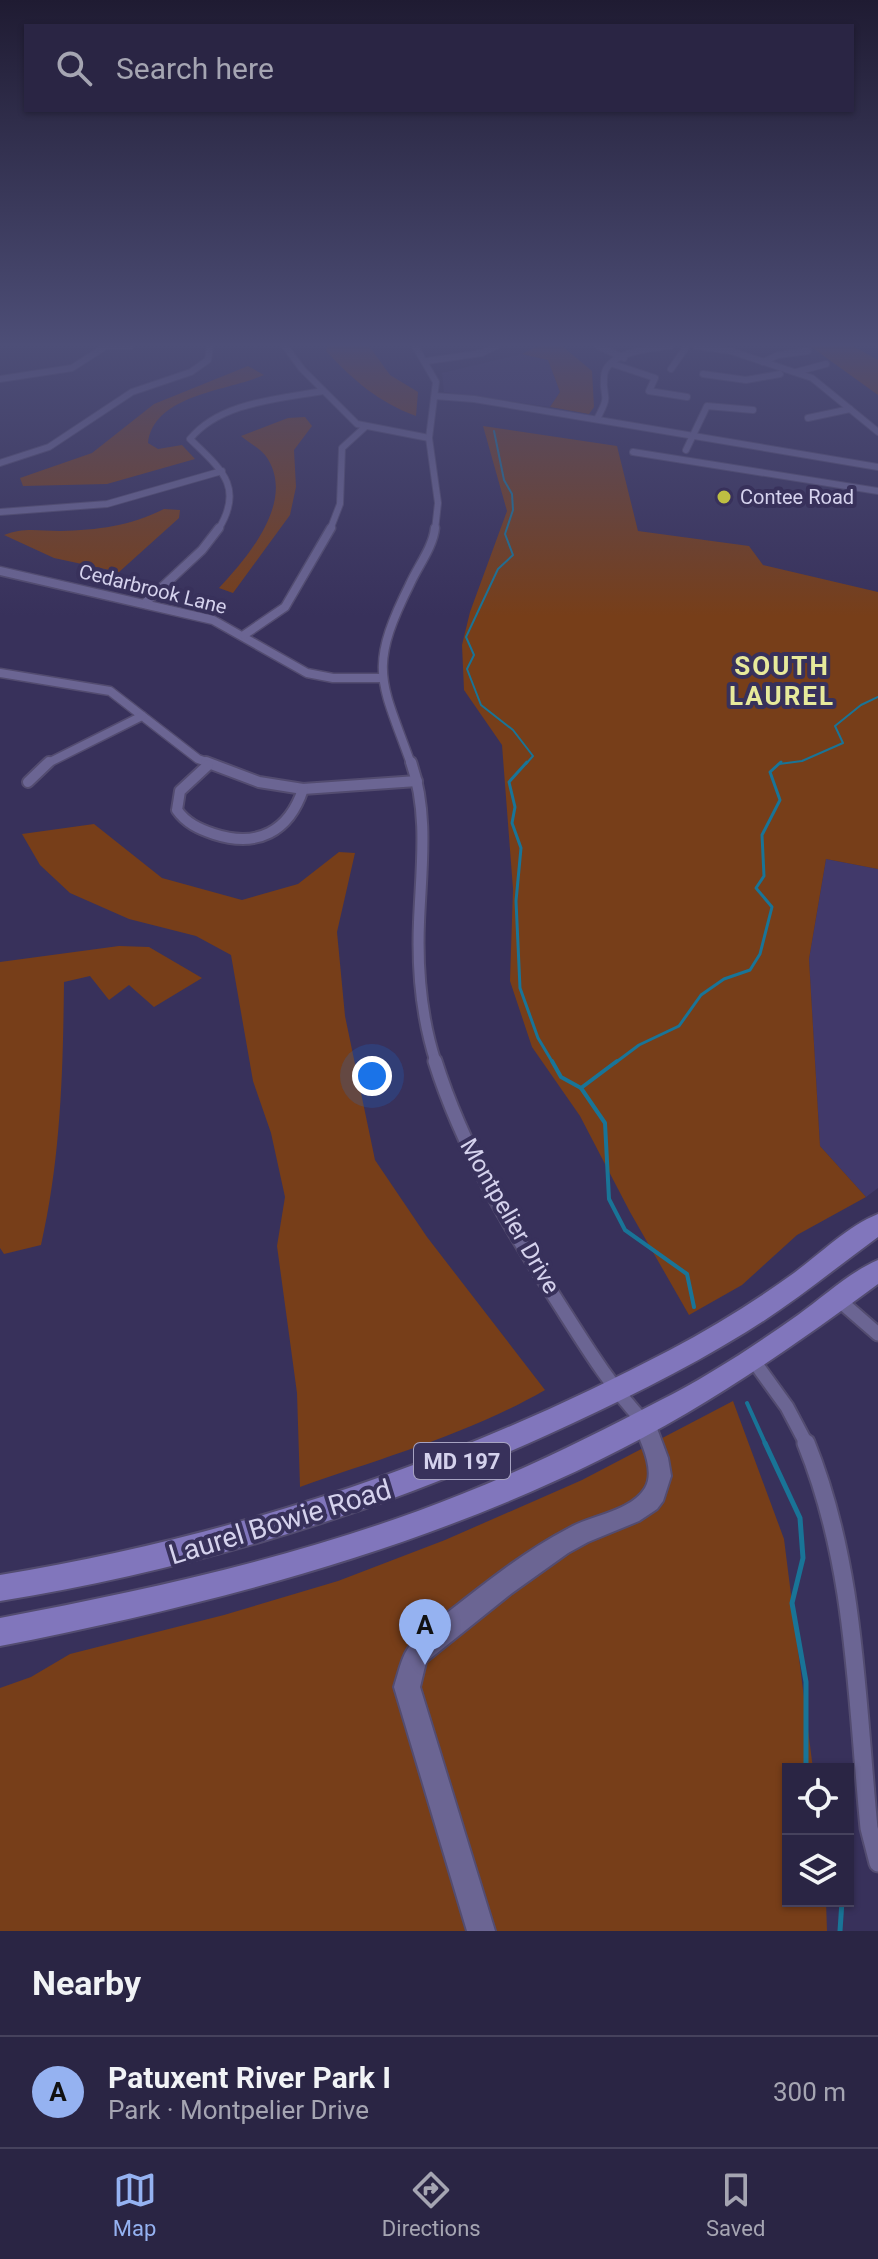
<!DOCTYPE html>
<meta charset="utf-8">
<style>
body{margin:0;font-family:Roboto,sans-serif;background:#36314f;color:#f1f3f6}
.controls{position:absolute;right:24px;bottom:24px;display:grid;overflow:hidden;border-radius:0px;box-shadow:0 2px 6px #0004}
.controls button{width:72px;height:72px;display:grid;place-items:center;padding:0;border:0;border-bottom:2px solid #46425d;background:#2a2544;color:#f1f3f6;font:40px sans-serif}
.you{position:absolute;left:372px;top:1076px;width:28px;height:28px;margin:-20px;border:6px solid #fff;border-radius:50%;background:#1a73e8;box-shadow:0 0 0 12px #1a73e833}
.badge{display:grid;place-items:center;width:52px;height:52px;border-radius:50%;background:#95b2f1;color:#111;font-size:26px;font-weight:700}
.pin{position:absolute;translate:-50% -66px;filter:drop-shadow(0 2px 4px #0008)}
.pin::after{content:'';position:absolute;top:42px;width:28px;height:24px;background:inherit;clip-path:polygon(0 0,100% 0,50% 100%)}
.list{margin:0;padding:0;list-style:none}
h2{display:flex;justify-content:space-between;align-items:center;height:104px;margin:0;padding:0 32px;font-size:34px}
h2 small{font-size:26px;font-weight:400;color:#a5a5b2}
.list li{display:grid;grid-template-columns:52px 1fr auto;gap:24px;align-items:center;box-sizing:border-box;height:112px;padding:0 32px;border-top:2px solid #46425d}
.list b{display:block;font-size:30px;white-space:nowrap}
.list p{margin:0;font-size:26px;white-space:nowrap;color:#a5a5b2}
.list em{font-size:26px;font-style:normal;color:#a5a5b2}
.icon{flex:none;width:44px;height:44px;fill:none;stroke:currentColor;stroke-width:2;stroke-linecap:round;stroke-linejoin:round}
.map{position:relative;flex:none;width:878px;height:1931px;overflow:hidden}
.search{position:absolute;background:#2a2544;box-shadow:0 2px 6px #0004;left:24px;right:24px;top:24px;height:88px;display:flex;align-items:center;gap:20px;box-sizing:border-box;padding:0 28px;border-radius:0px;color:#a5a5b2;font-size:30px}
.sheet{height:216px;background:#2a2544}
nav{display:flex;justify-content:space-around;align-items:center;box-sizing:border-box;height:112px;border-top:2px solid #46425d;background:#2a2544;font-size:22px;color:#a5a5b2}
nav a{display:grid;justify-items:center;gap:4px}
nav .on{color:#95b2f1}
.map>svg:first-child{display:block}
.built{fill:#41396a}
.green{fill:#773e19}
.lines{fill:none;stroke-linecap:round;stroke-linejoin:round}
.stream-far3{stroke:#197497;stroke-width:2}
.stream-far2{stroke:#197497;stroke-width:3}
.stream-far1{stroke:#197497;stroke-width:4}
.stream{stroke:#197497;stroke-width:5}
.street-far4-casing{stroke:#534c70;stroke-width:8}
.street-far3-casing{stroke:#534c70;stroke-width:11}
.street-far2-casing{stroke:#534c70;stroke-width:14}
.street-far1-casing{stroke:#534c70;stroke-width:17}
.street-casing{stroke:#534c70;stroke-width:21}
.secondary-casing{stroke:#534c70;stroke-width:4}
.primary-casing{stroke:#534c70;stroke-width:4}
.street-far4{stroke:#6b6593;stroke-width:6}
.street-far3{stroke:#6b6593;stroke-width:8}
.street-far2{stroke:#6b6593;stroke-width:10}
.street-far1{stroke:#6b6593;stroke-width:13}
.street{stroke:#6b6593;stroke-width:17}
.secondary{fill:#6b6593;fill-rule:evenodd}
.primary{fill:#8176bc;fill-rule:evenodd}
.poi-dot{fill:#bebf42;stroke:#38315b;stroke-width:3}
.labels{text-anchor:middle;dominant-baseline:central;stroke-width:8;stroke-linejoin:round;paint-order:stroke}
.far-poi-label{font-size:20px;fill:#d5d2ed;stroke:#38315b;text-anchor:start}
.far-street-label{font-size:20px;fill:#d5d2ed;stroke:#38315b}
.shield{fill:#38315b;stroke:#a6a2c1;stroke-width:2}
.shield-label{font-size:22px;font-weight:bold;fill:#d5d2ed}
.street-label{font-size:24px;fill:#d5d2ed;stroke:#38315b}
.far-district-label{font-size:26px;font-weight:bold;letter-spacing:2px;fill:#e7ea9b;stroke:#38315b}
.near-street-label{font-size:28px;fill:#d5d2ed;stroke:#38315b}
</style>
<div class="map">
<svg width="878" height="1931" viewBox="0 0 878 1931">
<rect width="100%" height="100%" fill="#38315b"/>
<!-- built -->
<g class="built">
<path d="M522 354 548 360 560 392 550 407 444 392 442 373Z"/>
<path d="M826 859 878 869V1188L866 1197 820 1146 809 959Z"/>
</g>
<!-- green -->
<g class="green">
<path d="M327 346H369L390 375 418 392 416 416C378 402 353 380 326 351Z"/>
<path d="M538 346H562L592 371 594 407 589 414 550 407 560 392 548 360 522 354Z"/>
<path d="M810 346H853L878 360V395Z"/>
<path d="M248 366 264 375C228 391 154 394 148 443L158 449 182 445 195 459 107 484 23 486 20 478 92 453 154 404Z"/>
<path d="M305 417 312 426 294 450 296 487 290 515 233 593 219 588C248 557 298 499 265 455 259 448 248 442 241 436L288 418Z"/>
<path d="M483 426 617 446 638 531 749 546 763 565 878 592V869L826 859 809 959 820 1146 866 1197 797 1235 742 1285 689 1315 630 1212 580 1116 532 1047 510 981 513 889 502 745 464 690 462 645 470 612 507 511Z"/>
<path d="M164 509 180 510 179 518 119 572 54 558 4 535C24 527 39 531 60 531 98 530 130 526 164 509Z"/>
<path d="M94 824 162 878 242 900 298 884 339 852 355 853 337 932 345 1016 375 1160 427 1237 545 1390C469 1434 382 1458 300 1487L297 1393 277 1246 285 1197 271 1133 253 1081 231 955 196 936 129 919 70 893 40 865 22 834Z"/>
<path d="M119 946 149 947 202 978 154 1007 129 985 109 1000 90 976 64 982C63 1070 61 1158 41 1245L4 1254 0 1248V962Z"/>
<path d="M733 1401 784 1539 813 1769H788V1901H826L827 1931H0V1688L31 1677 70 1654 224 1615 338 1581 445 1540 582 1480Z"/>
</g>
<g class="lines">
<!-- stream-far3 -->
<g class="stream-far3">
<path d="M494 431 504 480 512 494 513 510 505 534 513 555 498 569 466 637 474 655 467 669 481 705 513 730 533 756 526 764"/>
<path d="M779 764 802 761 843 743 835 726 861 705 878 697"/>
</g>
<!-- stream-far2 -->
<g class="stream-far2">
<path d="M527 762 509 782 515 807 512 823 521 848 516 901 520 988 538 1038 553 1063"/>
<path d="M615 1063 639 1045 679 1026 701 995 724 979 750 970 760 954 772 907 756 888 764 876 762 835 780 800 770 772 781 762"/>
</g>
<!-- stream-far1 -->
<g class="stream-far1">
<path d="M552 1061 561 1077 581 1088"/>
<path d="M617 1061 581 1088 605 1123 609 1199 625 1230 687 1274 694 1307"/>
<path d="M747 1403 766 1445"/>
</g>
<!-- stream -->
<g class="stream">
<path d="M765 1443 800 1518 803 1558 792 1603 806 1682V1769"/>
<path d="M840 1931 842 1901"/>
</g>
<!-- street-far4 casing -->
<g class="street-far4-casing">
<g id="street-far4">
<path d="M107 346H130"/>
<path d="M285 346 302 369 357 424 429 438"/>
<path d="M415 346 436 382 429 438 438 503 435 530"/>
<path d="M598 346 624 358"/>
<path d="M696 346 731 351 812 378 878 432"/>
<path d="M427 361 482 353 496 346"/>
<path d="M763 362 778 355 808 351"/>
<path d="M613 364 655 378 649 391 687 397"/>
<path d="M671 369 687 346"/>
<path d="M796 372 826 364"/>
<path d="M703 374 746 380 780 374"/>
<path d="M0 379 72 368 106 346"/>
<path d="M435 396 474 399 878 467"/>
<path d="M808 418 850 409"/>
<path d="M597 419C612 391 602 401 604 377 605 352 652 348 670 346"/>
<path d="M686 450 707 406 753 410"/>
<path d="M633 452 878 491"/>
<path d="M0 463 49 447 132 392 191 372 208 360 210 346"/>
<path d="M0 512 107 504 222 471"/>
<path d="M218 530C245 487 221 469 190 439 220 402 279 399 323 391"/>
<path d="M330 530 340 504 342 448 365 427"/>
</g>
</g>
<!-- street-far3 casing -->
<g class="street-far3-casing">
<g id="street-far3">
<path d="M0 571 213 620 307 673 333 678H381"/>
<path d="M145 603 202 550 219 528"/>
<path d="M244 635 285 607 331 528"/>
<path d="M0 673 110 691 198 759 212 764"/>
<path d="M46 764 142 716"/>
<path d="M411 764C381 680 367 670 410 584 418 566 433 547 435 528"/>
</g>
</g>
<!-- street-far2 casing -->
<g class="street-far2-casing">
<g id="street-far2">
<path d="M206 762 259 782 303 789 417 781"/>
<path d="M411 762C429 813 421 869 419 922 417 970 421 1017 436 1063"/>
<path d="M208 765 180 791 177 810C186 823 199 829 214 834 257 848 289 832 303 789"/>
<path d="M28 782 49 762"/>
</g>
</g>
<!-- street-far1 casing -->
<g class="street-far1-casing">
<g id="street-far1">
<path d="M435 1061C463 1150 511 1229 561 1307 587 1348 611 1387 644 1422"/>
<path d="M840 1301 878 1334"/>
<path d="M753 1360 787 1407 807 1445"/>
</g>
</g>
<!-- street casing -->
<g class="street-casing">
<path id="street" d="M806 1443C856 1566 856 1697 869 1828L878 1863"/>
</g>
<!-- secondary casing -->
<g class="secondary-casing">
<path id="secondary" d="M644 1412 652 1415 668 1458 671 1476 663 1501 657 1509 639 1521 588 1542 568 1553 512 1593 426 1662 420 1687 495 1931H467L394 1687C402 1661 402 1651 422 1632 470 1596 515 1556 569 1528 591 1515 630 1512 645 1488 656 1470 640 1441 633 1423L636 1415Z"/>
</g>
<!-- primary casing -->
<g class="primary-casing">
<g id="primary">
<path d="M878 1214V1237C834 1269 792 1304 746 1332 683 1371 615 1404 547 1435 372 1515 190 1570 0 1601V1575C236 1536 459 1461 670 1350 713 1327 754 1302 794 1273 820 1254 848 1226 878 1214Z"/>
<path d="M878 1260V1284C816 1330 753 1374 687 1413 476 1536 238 1599 0 1646V1618C157 1588 313 1554 462 1494 530 1467 594 1435 659 1401 707 1377 754 1346 798 1315 823 1297 850 1272 878 1260Z"/>
</g>
</g>
<!-- street-far4 -->
<use href="#street-far4" class="street-far4"/>
<!-- street-far3 -->
<use href="#street-far3" class="street-far3"/>
<!-- street-far2 -->
<use href="#street-far2" class="street-far2"/>
<!-- street-far1 -->
<use href="#street-far1" class="street-far1"/>
<!-- street -->
<use href="#street" class="street"/>
<!-- secondary -->
<use href="#secondary" class="secondary"/>
<!-- primary -->
<use href="#primary" class="primary"/>
</g>
<!-- sky -->
<linearGradient id="sky" x2="0" y2="1"><stop stop-color="#1f1b32"/><stop offset="0.56" stop-color="#4d4e77"/><stop offset="1" stop-color="#4d4e77" stop-opacity="0"/></linearGradient>
<rect width="878" height="616" fill="url(#sky)"/>
<!-- markers -->
<circle class="poi-dot" cx="724" cy="497" r="8"/>
<g class="labels">
<!-- far-poi labels -->
<g class="far-poi-label">
<text x="740" y="497">Contee Road</text>
</g>
<!-- far-street labels -->
<g class="far-street-label">
<text transform="translate(153 589) rotate(14)">Cedarbrook Lane</text>
</g>
<!-- shield labels -->
<rect class="shield" x="414" y="1443" width="96" height="36" rx="6"/>
<g class="shield-label">
<text x="462" y="1461">MD 197</text>
</g>
<!-- street labels -->
<g class="street-label">
<text transform="translate(510 1216) rotate(60)">Montpelier Drive</text>
</g>
<!-- far-district labels -->
<g class="far-district-label">
<text x="782" y="666">SOUTH<tspan x="782" dy="30">LAUREL</tspan></text>
</g>
<!-- near-street labels -->
<g class="near-street-label">
<text transform="translate(280 1522) rotate(-17)">Laurel Bowie Road</text>
</g>
</g>
</svg>
<div class="controls">
<button><svg class="icon" aria-label="locate" viewBox="0 0 24 24"><circle cx="12" cy="12" r="6"/><path d="M12 2v4M12 18v4M2 12h4M18 12h4"/></svg></button>
<button><svg class="icon" aria-label="layers" viewBox="0 0 24 24"><path d="M12 4l9 5-9 5-9-5zM3 14l9 5 9-5"/></svg></button>
</div>
<div class="you"></div>
<div class="pin badge" style="left:425px;top:1665px">A</div>
<div class="search"><svg class="icon" aria-label="search" viewBox="0 0 24 24"><circle cx="10" cy="10" r="6"/><path d="M15 15l6 6"/></svg>Search here</div>
</div>
<section class="sheet">
<h2>Nearby<small></small></h2>
<ul class="list">
<li><span class="badge">A</span><div><b>Patuxent River Park I</b><p>Park · Montpelier Drive</p></div><em>300 m</em></li>
</ul>
</section>
<nav>
<a class="on"><svg class="icon" aria-label="map" viewBox="0 0 24 24"><path d="M3 6l6-2 6 2 6-2v14l-6 2-6-2-6 2zM9 4v14M15 6v14"/></svg>Map</a>
<a><svg class="icon" aria-label="directions" viewBox="0 0 24 24"><path d="M12 3l9 9-9 9-9-9zM9 14v-3h6M13 9l2 2-2 2"/></svg>Directions</a>
<a><svg class="icon" aria-label="saved" viewBox="0 0 24 24"><path d="M7 4h10v16l-5-4-5 4z"/></svg>Saved</a>
</nav>
